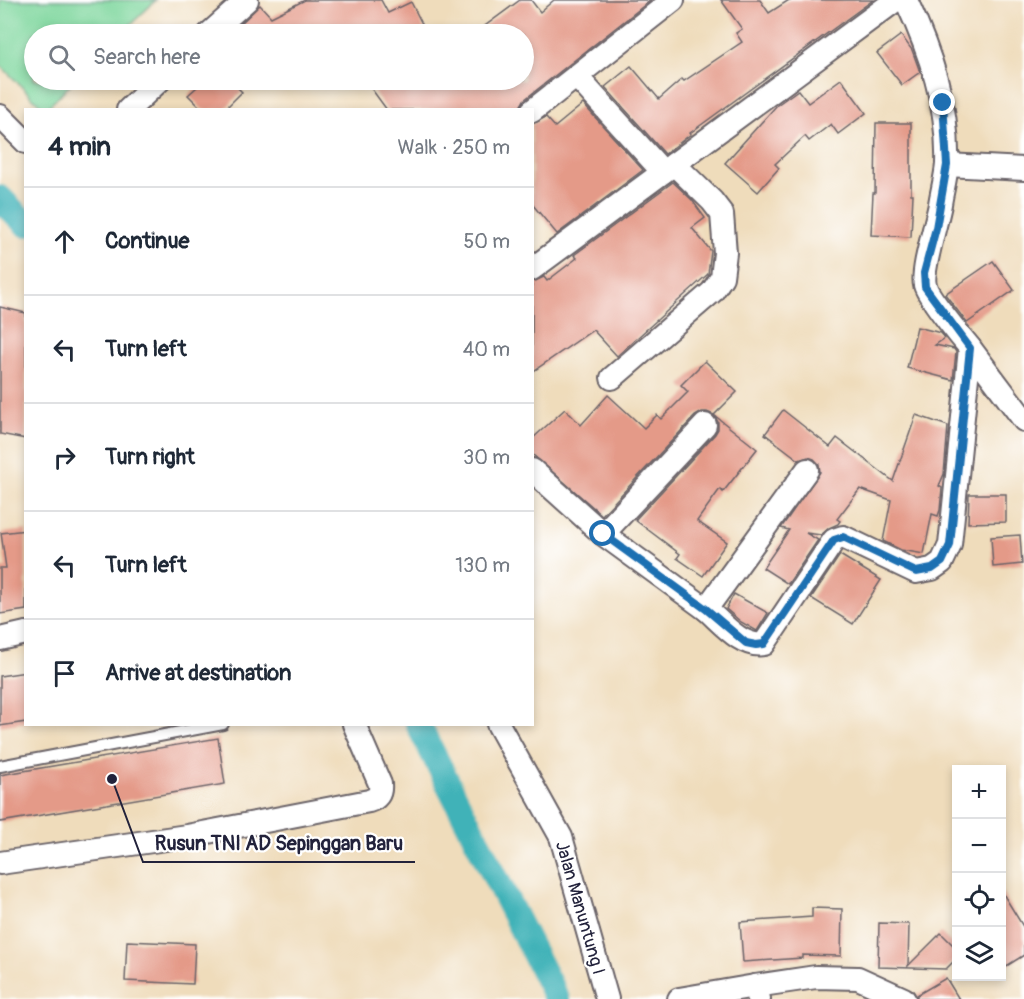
<!DOCTYPE html>
<meta charset="utf-8">
<style>
body{margin:0;font-family:Pangolin,sans-serif;background:#f6f6f7;color:#1f2937}
.controls{position:absolute;right:18px;bottom:18px;display:grid;overflow:hidden;border-radius:0px;box-shadow:0 3px 9px #0003}
.controls button{width:54px;height:54px;display:grid;place-items:center;padding:0;border:0;border-bottom:2px solid #e0e1e3;background:#fff;color:#1f2937;font:30px sans-serif}
.stop{position:absolute;width:18px;height:18px;margin:-14px;border:4px solid #1f6fb2;border-radius:50%;background:#fff}
.stop.end{background:#1f6fb2;border-color:#fff;box-shadow:0 2px 6px #0008}
.list{margin:0;padding:0;list-style:none}
h2{display:flex;justify-content:space-between;align-items:center;height:78px;margin:0;padding:0 24px;font-size:26px}
h2 small{font-size:20px;font-weight:400;color:#747a83}
.list li{display:grid;grid-template-columns:39px 1fr auto;gap:18px;align-items:center;box-sizing:border-box;height:108px;padding:0 24px;border-top:2px solid #e0e1e3}
.list b{display:block;font-size:22px;white-space:nowrap}
.list em{font-size:20px;font-style:normal;color:#747a83}
.icon{flex:none;width:33px;height:33px;fill:none;stroke:currentColor;stroke-width:2;stroke-linecap:round;stroke-linejoin:round}
.map{position:relative;flex:none;width:1024px;height:999px;overflow:hidden}
.search{position:absolute;background:#fff;box-shadow:0 3px 9px #0003;left:24px;top:24px;width:510px;height:66px;display:flex;align-items:center;gap:15px;box-sizing:border-box;padding:0 21px;border-radius:33px;color:#747a83;font-size:22px}
.panel{position:absolute;background:#fff;box-shadow:0 3px 9px #0003;left:24px;top:108px;width:510px;height:618px;border-radius:0px}
.map>svg:first-child{display:block}
.green{fill:#7dd69c;stroke:#507c6c;stroke-width:1.5}
.lines{fill:none;stroke-linecap:round;stroke-linejoin:round}
.canal{stroke:#41b2b8;stroke-width:26}
.building{fill:#e49a88}
.lane-casing{stroke:#6a6368;stroke-width:14}
.street-casing{stroke:#6a6368;stroke-width:26}
.lane{stroke:#fff;stroke-width:10}
.street{stroke:#fff;stroke-width:22}
.route{stroke:#1f6fb2;stroke-width:8}
.labels{text-anchor:middle;dominant-baseline:central;stroke-width:4.5;stroke-linejoin:round;paint-order:stroke}
.street-label{font-size:18px;fill:#22223b;stroke:#fff}
.leader{fill:none;stroke:#22223b;stroke-width:2}
.callout-dot{fill:#22223b;stroke:#fff;stroke-width:2}
.callout-label{font-size:20px;text-anchor:middle;font-weight:bold;fill:#22223b;stroke:#fff;stroke-width:4.5;stroke-linejoin:round;paint-order:stroke}
</style>
<div class="map">
<svg width="1024" height="999" viewBox="0 0 1024 999">
<rect width="100%" height="100%" fill="#fff"/>
<filter id="ink" filterUnits="userSpaceOnUse"><feTurbulence type="fractalNoise" baseFrequency=".0167" numOctaves="2"/><feDisplacementMap in="SourceGraphic" scale="12" xChannelSelector="R" yChannelSelector="G"/><feConvolveMatrix kernelMatrix="1 2 1 2 8 2 1 2 1" color-interpolation-filters="sRGB"/></filter>
<filter id="wash" filterUnits="userSpaceOnUse"><feTurbulence type="fractalNoise" baseFrequency=".008" numOctaves="4" result="noise"/><feDisplacementMap in="SourceGraphic" scale="24" xChannelSelector="R" yChannelSelector="G"/><feGaussianBlur stdDeviation="1.35" result="paint"/><feColorMatrix in="noise" values="0 0 0 0 0 0 0 0 0 0 0 0 0 0 0 0 0 1.4 0 .05"/><feComposite in="paint" operator="in"/></filter>
<g filter="url(#wash)">
<rect width="100%" height="100%" fill="#efdcbb"/>
<!-- green -->
<path class="green" d="M0 0H156L121 34H34V80H75L45 110 0 65Z"/>
<g class="lines">
<!-- canal -->
<g class="canal">
<path d="M0 198 26 224"/>
<path d="M418 724 557 999"/>
</g>
</g>
<g id="blocks">
<!-- building -->
<g class="building">
<path d="M305 0H381L388 13 411 2 427 34H236H238L234 30 260 5 271 17Z"/>
<path d="M520 0H531L540 12 554 0H651L524 100 519 110H387L365 80H524V34H474Z"/>
<path d="M721 0H760L769 13 789 0H873L690 133 691 134 665 154 605 87 631 66 659 99 682 79 684 81 742 42 736 33 742 29Z"/>
<path d="M901 35 912 50 920 72 902 85 877 53Z"/>
<path d="M841 79 866 113 838 134 831 124 809 141 805 136 775 164 779 168 758 192 725 163 777 105 798 90 808 103Z"/>
<path d="M205 80H230L242 92 224 110H203L188 95Z"/>
<path d="M583 104 643 170 557 234 532 204V124L546 117 555 127Z"/>
<path d="M876 123H911V194H913L911 237 871 235 873 193H875Z"/>
<path d="M673 182 692 200 705 218 692 228 711 251 708 274 617 356 593 330 532 372V282L544 277 547 281 577 258 574 255Z"/>
<path d="M993 261 1014 290 967 323 945 294Z"/>
<path d="M0 307 26 313V439L0 434Z"/>
<path d="M917 327 941 333 945 338 935 345 954 349 956 352 953 380 907 368Z"/>
<path d="M705 361 737 392 714 415 707 412H702L695 416 602 515 532 454V439L565 409 581 425 608 395 644 428 657 415 661 419 688 392 681 385Z"/>
<path d="M783 410 830 447 837 438 893 481 916 415 948 426 944 474 939 486 942 488 940 510 938 516 932 514 924 554 901 550 883 541 891 500 860 489 837 519 840 521 838 524 829 528 821 535 806 533 818 540 788 584 763 568 789 530 781 528 820 472 819 464 814 459 808 457 799 460 765 434Z"/>
<path d="M714 415 757 449 723 492 720 489 697 521 727 542 703 576 677 558 680 554 635 520 715 434 718 429V422Z"/>
<path d="M969 494H1006V522L968 523Z"/>
<path d="M26 530V610L0 614V568H6L1 533Z"/>
<path d="M1020 535 1022 564 993 567 991 537Z"/>
<path d="M840 555 881 580 853 624 811 598Z"/>
<path d="M734 594 768 613 757 631 741 622 726 609Z"/>
<path d="M26 672V722L0 726V676Z"/>
<path d="M218 738 225 784 0 822V775Z"/>
<path d="M1002 892 1024 928V955L1002 969Z"/>
<path d="M812 908 842 909 841 956 802 955V958L743 962 740 922 812 917Z"/>
<path d="M879 923 909 924 908 966 941 933 957 949V958L946 969 878 967Z"/>
<path d="M127 941 195 944 193 984 125 981Z"/>
<path d="M946 978 959 999H917V995Z"/>
</g>
</g>
</g>
<g filter="url(#ink)">
<use href="#blocks" fill-opacity="0" stroke="#6a6368" stroke-width="1.5"/>
<g class="lines">
<!-- lane casing -->
<g class="lane-casing">
<path id="lane" d="M0 766 223 724"/>
</g>
<!-- street casing -->
<g class="street-casing">
<g id="street">
<path d="M209 34 247 0"/>
<path d="M577 77 663 172"/>
<path d="M128 110 160 80"/>
<path d="M532 111 673 0"/>
<path d="M0 116 26 142"/>
<path d="M947 165 1024 169"/>
<path d="M532 269 896 0"/>
<path d="M970 348 1024 420"/>
<path d="M612 378 712 292 722 277 725 253 722 214 712 201 674 164"/>
<path d="M532 470 603 534 706 609 807 470"/>
<path d="M603 534 705 425"/>
<path d="M706 609C722 623 742 648 764 644L834 540 843 537 916 572 932 569 942 562 950 545 970 348C961 337 927 296 925 285 921 271 937 222 940 204 942 191 946 177 947 164 949 106 930 52 906 0"/>
<path d="M0 639 26 633"/>
<path d="M498 724 561 837 607 999"/>
<path d="M0 863 187 836 369 801C378 798 381 794 380 784L354 724"/>
<path d="M755 986 816 977 858 978 904 999"/>
<path d="M679 999 755 986 759 999"/>
</g>
</g>
<!-- lane -->
<use href="#lane" class="lane"/>
<!-- street -->
<use href="#street" class="street"/>
</g>
</g>
<g class="lines" filter="url(#ink)">
<!-- route -->
<path class="route" d="M603 534 706 609 746 643 756 645 764 644 834 540 843 537 916 572 932 569 942 562 950 545 970 348 925 287 924 273 936 228 947 165 943 103"/>
</g>
<g class="labels">
<!-- street labels -->
<g class="street-label">
<text transform="translate(580 908) rotate(74)">Jalan Manuntung I</text>
</g>
</g>
<!-- callouts -->
<path class="leader" d="M112 779L143 862H415"/>
<circle class="callout-dot" cx="112" cy="779" r="6"/>
<g class="callout-label">
<text x="279" y="850">Rusun TNI AD Sepinggan Baru</text>
</g>
</svg>
<div class="controls">
<button>+</button>
<button>−</button>
<button><svg class="icon" aria-label="locate" viewBox="0 0 24 24"><circle cx="12" cy="12" r="6"/><path d="M12 2v4M12 18v4M2 12h4M18 12h4"/></svg></button>
<button><svg class="icon" aria-label="layers" viewBox="0 0 24 24"><path d="M12 4l9 5-9 5-9-5zM3 14l9 5 9-5"/></svg></button>
</div>
<div class="stop" style="left:603px;top:534px"></div>
<div class="stop end" style="left:943px;top:103px"></div>
<div class="search"><svg class="icon" aria-label="search" viewBox="0 0 24 24"><circle cx="10" cy="10" r="6"/><path d="M15 15l6 6"/></svg>Search here</div>
<section class="panel">
<h2>4 min<small>Walk · 250 m</small></h2>
<ul class="list">
<li><svg class="icon" aria-label="ahead" viewBox="0 0 24 24"><path d="M12 20V5M6 11l6-6 6 6"/></svg><div><b>Continue</b></div><em>50 m</em></li>
<li><svg class="icon" aria-label="left" viewBox="0 0 24 24"><path d="M17 20v-9H6M10 6l-5 5 5 5"/></svg><div><b>Turn left</b></div><em>40 m</em></li>
<li><svg class="icon" aria-label="right" viewBox="0 0 24 24"><path d="M7 20v-9h11M14 6l5 5-5 5"/></svg><div><b>Turn right</b></div><em>30 m</em></li>
<li><svg class="icon" aria-label="left" viewBox="0 0 24 24"><path d="M17 20v-9H6M10 6l-5 5 5 5"/></svg><div><b>Turn left</b></div><em>130 m</em></li>
<li><svg class="icon" aria-label="arrive" viewBox="0 0 24 24"><path d="M6 21V4h12l-3 4 3 4H6"/></svg><div><b>Arrive at destination</b></div></li>
</ul>
</section>
</div>
